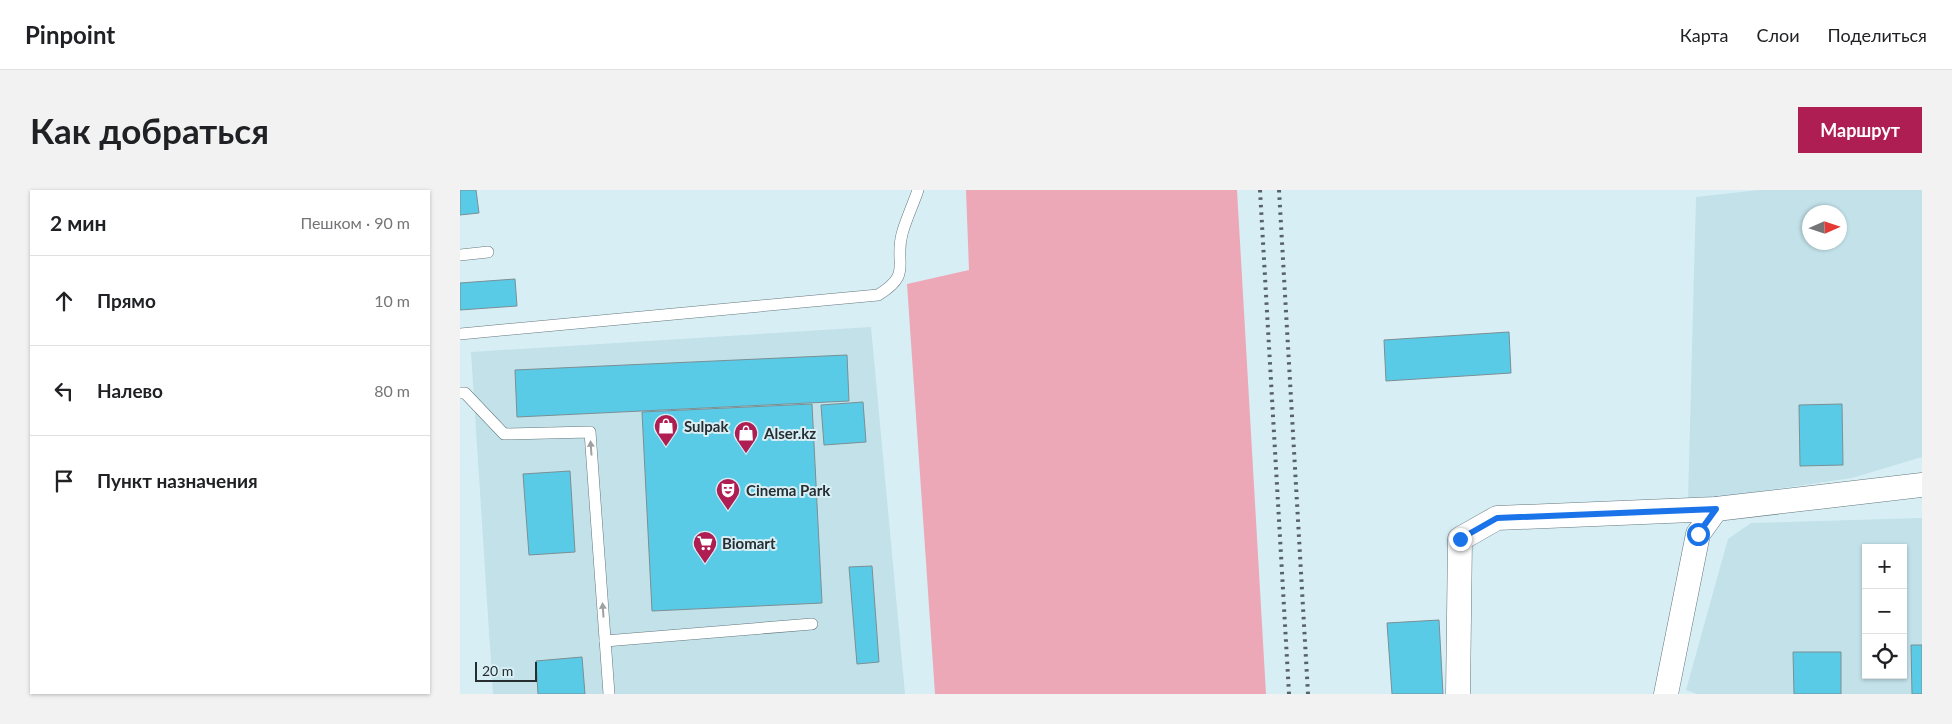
<!DOCTYPE html>
<html lang="ru">
<meta charset="utf-8">
<style>
body{margin:0;font-family:Lato,sans-serif;background:#f2f2f2;color:#202124}
.controls{position:absolute;right:15px;bottom:15px;display:grid;overflow:hidden;border-radius:0px;box-shadow:0 1px 4px #0004}
.controls button{width:45px;height:45px;display:grid;place-items:center;padding:0;border:0;border-bottom:1px solid #e0e0e0;background:#fff;color:#202124;font:25px sans-serif}
.compass{position:absolute;left:1342px;top:15px;width:45px;height:45px;border-radius:50%;background:#fff;box-shadow:0 1px 4px #0004;rotate:87deg}
.scale{position:absolute;left:15px;bottom:12px;width:62px;box-sizing:border-box;padding-left:5px;border:2px solid #262e31;border-top:0;font-size:14px;line-height:18px;white-space:nowrap;color:#262e31;-webkit-text-stroke:4px #d8eef5;paint-order:stroke}
.stop{position:absolute;width:15px;height:15px;margin:-11px;border:4px solid #1a73e8;border-radius:50%;background:#fff}
.stop.end{background:#1a73e8;border-color:#fff;box-shadow:0 1px 5px #0008}
.list{margin:0;padding:0;list-style:none}
h2{display:flex;justify-content:space-between;align-items:center;height:65px;margin:0;padding:0 20px;font-size:21px}
h2 small{font-size:16px;font-weight:400;color:#757577}
.list li{display:grid;grid-template-columns:32px 1fr auto;gap:15px;align-items:center;box-sizing:border-box;height:90px;padding:0 20px;border-top:1px solid #e0e0e0}
.list b{display:block;font-size:19px;white-space:nowrap}
.list em{font-size:16px;font-style:normal;color:#757577}
.icon{flex:none;width:28px;height:28px;fill:none;stroke:currentColor;stroke-width:2;stroke-linecap:round;stroke-linejoin:round}
.map{position:relative;flex:none;width:1462px;height:504px;overflow:hidden;border-radius:0px}
header{display:flex;align-items:center;gap:30px;box-sizing:border-box;height:70px;padding:0 25px;background:#fff;border-bottom:1px solid #e0e0e0}
header strong{font-size:24px}
nav{display:flex;gap:28px;margin-inline-start:auto;font-size:18px}
.intro{display:flex;align-items:center;justify-content:space-between;box-sizing:border-box;height:120px;padding:0 30px}
h1{margin:0;font-size:35px}
.button{padding:12px 22px;border-radius:0px;background:#ae1e53;color:#fff;font-size:18px;font-weight:700}
main{display:flex;gap:30px;padding:0 30px}
aside{flex:1;background:#fff;border-radius:0px;box-shadow:0 1px 4px #0004}
.map>svg:first-child{display:block}
.built{fill:#c2e1e9;fill-rule:evenodd}
.green{fill:#eca8b6}
.building{fill:#5acbe7;stroke:#7a8f94}
.lines{fill:none;stroke-linecap:round;stroke-linejoin:round}
.service-casing{stroke:#64787e;stroke-width:12}
.minor-casing{stroke:#64787e;stroke-width:25}
.service{stroke:#fff;stroke-width:11}
.minor{stroke:#fff;stroke-width:24}
.rail{stroke:#566266;stroke-width:4;stroke-dasharray:2.5 5;stroke-linecap:butt}
.oneway{fill:#9da1a2}
.route{stroke:#1a73e8;stroke-width:6}
.labels{text-anchor:middle;dominant-baseline:central;stroke-width:4;stroke-linejoin:round;paint-order:stroke}
.poi-label{font-size:15px;font-weight:bold;fill:#262e31;stroke:#d8eef5;text-anchor:start}
</style>
<header>
<strong>Pinpoint</strong>
<nav><a>Карта</a><a>Слои</a><a>Поделиться</a></nav>
</header>
<div class="intro"><h1>Как добраться</h1><a class="button">Маршрут</a></div>
<main>
<aside>
<h2>2 мин<small>Пешком · 90 m</small></h2>
<ul class="list">
<li><svg class="icon" aria-label="ahead" viewBox="0 0 24 24"><path d="M12 20V5M6 11l6-6 6 6"/></svg><div><b>Прямо</b></div><em>10 m</em></li>
<li><svg class="icon" aria-label="left" viewBox="0 0 24 24"><path d="M17 20v-9H6M10 6l-5 5 5 5"/></svg><div><b>Налево</b></div><em>80 m</em></li>
<li><svg class="icon" aria-label="arrive" viewBox="0 0 24 24"><path d="M6 21V4h12l-3 4 3 4H6"/></svg><div><b>Пункт назначения</b></div></li>
</ul>
</aside>
<div class="map">
<svg width="1462" height="504" viewBox="0 0 1462 504">
<rect width="100%" height="100%" fill="#d8eef5"/>
<!-- built -->
<g class="built">
<path d="M1298 0H1462V267L1392 288 1228 312 1236 7ZM1350 22H1380V52H1350Z"/>
<path d="M411 137 445 504H33L11 162Z"/>
<path d="M1462 328V504H1237L1226 500 1268 349 1291 333ZM1406 358H1443V485H1406Z"/>
</g>
<!-- green -->
<path class="green" d="M506 0H777L806 504H475L447 94 509 80Z"/>
<!-- building -->
<g class="building">
<path d="M0 0H16L19 23 0 25Z"/>
<path d="M55 89 57 116 0 120V93Z"/>
<path d="M1049 142 1051 183 926 191 924 150Z"/>
<path d="M387 165 389 211 57 227 55 180Z"/>
<path d="M403 212 406 252 364 255 361 215Z"/>
<path d="M352 214 362 413 192 421 182 222Z"/>
<path d="M1382 214 1383 275 1340 276 1339 215Z"/>
<path d="M110 281 115 362 69 365 63 284Z"/>
<path d="M412 376 419 472 397 474 389 377Z"/>
<path d="M979 430 983 504H932L927 433Z"/>
<path d="M1451 455H1462V504H1452Z"/>
<path d="M1333 462H1381V504H1334Z"/>
<path d="M122 467 125 504H78L76 471Z"/>
</g>
<g class="lines">
<!-- service casing -->
<g class="service-casing">
<g id="service">
<path d="M0 65 28 62"/>
<path d="M0 144 418 105C453 84 434 74 442 44 446 29 453 15 458 0"/>
<path d="M0 203H5L44 244 130 242 149 504"/>
<path d="M145 451 352 434"/>
</g>
</g>
<!-- minor casing -->
<g class="minor-casing">
<g id="minor">
<path d="M998 504 1000 349 1037 328 1256 319 1462 295"/>
<path d="M1206 504 1238 344 1256 319"/>
</g>
</g>
<!-- service -->
<use href="#service" class="service"/>
<!-- minor -->
<use href="#minor" class="minor"/>
<!-- rail -->
<g class="rail">
<path d="M800 0 829 504"/>
<path d="M819 0 848 504"/>
</g>
</g>
<!-- one-way arrows -->
<defs><path id="oneway-solid" d="M-6-.8H1V-3.2L6.5 0L1 3.2V.8H-6Z" transform="scale(1.25)"/></defs>
<g class="oneway">
<use href="#oneway-solid" transform="translate(131 258) rotate(-94)"/>
<use href="#oneway-solid" transform="translate(143 420) rotate(-94)"/>
</g>
<g class="lines">
<!-- route -->
<path class="route" d="M1000 349 1037 328 1256 319 1238 344"/>
</g>
<!-- icons -->
<defs>
<g id="shop-pin" transform="scale(1.25)"><path d="M0 17L-7.5 6A9.5 9.5 0 1 1 7.5 6Z" fill="#ae1e53" stroke="#d8eef5"/><path d="M-5-2.5h2.3a2.7 3.5 0 0 1 5.4 0H5L5.5 6h-11ZM-1.5-2.5h3a1.5 2.3 0 0 0-3 0Z" fill="#fff"/></g>
<g id="theatre-pin" transform="scale(1.25)"><path d="M0 17L-7.5 6A9.5 9.5 0 1 1 7.5 6Z" fill="#ae1e53" stroke="#d8eef5"/><path d="M-5-5.5Q0-4 5-5.5V0Q5 5 0 6Q-5 5-5 0ZM-3.3-2.5H-1v1.5H-3.3ZM1-2.5H3.3v1.5H1ZM-2.8 1Q0 5.5 2.8 1Z" fill="#fff"/></g>
<g id="supermarket-pin" transform="scale(1.25)"><path d="M0 17L-7.5 6A9.5 9.5 0 1 1 7.5 6Z" fill="#ae1e53" stroke="#d8eef5"/><path d="M-6-5.5h2.5l.6 2H6L4.5 2H-2.5L-4.4-4H-6ZM-1.5 3.2a1.3 1.3 0 1 0 .1 0ZM3 3.2a1.3 1.3 0 1 0 .1 0Z" fill="#fff"/></g>
</defs>
<g fill-rule="evenodd">
<use href="#shop-pin" x="206" y="236"/>
<use href="#shop-pin" x="286" y="243"/>
<use href="#theatre-pin" x="268" y="300"/>
<use href="#supermarket-pin" x="245" y="353"/>
</g>
<g class="labels">
<!-- poi labels -->
<g class="poi-label">
<text x="224" y="236">Sulpak</text>
<text x="304" y="243">Alser.kz</text>
<text x="286" y="300">Cinema Park</text>
<text x="262" y="353">Biomart</text>
</g>
</g>
</svg>
<div class="controls">
<button>+</button>
<button>−</button>
<button><svg class="icon" aria-label="locate" viewBox="0 0 24 24"><circle cx="12" cy="12" r="6"/><path d="M12 2v4M12 18v4M2 12h4M18 12h4"/></svg></button>
</div>
<svg class="compass" viewBox="-18 -18 36 36"><path d="M0-13l5 13h-10z" fill="#e53935"/><path d="M0 13l5-13h-10z" fill="#757577"/></svg>
<div class="scale">20 m</div>
<div class="stop" style="left:1238px;top:344px"></div>
<div class="stop end" style="left:1000px;top:349px"></div>
</div>
</main>
